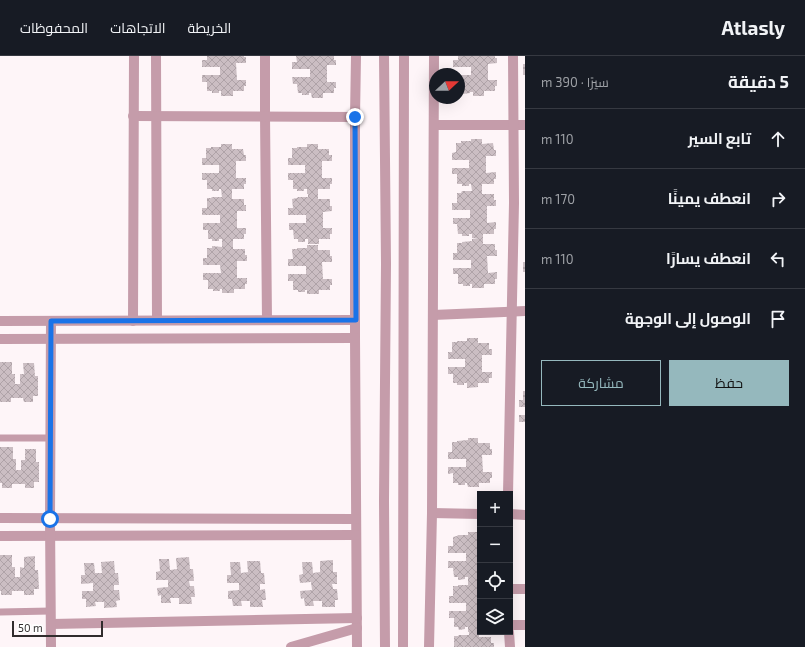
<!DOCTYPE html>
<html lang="ar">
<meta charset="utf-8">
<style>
body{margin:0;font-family:"Exo 2",Cairo,sans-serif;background:#20242c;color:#f1f3f6;direction:rtl}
.controls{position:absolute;right:12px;bottom:12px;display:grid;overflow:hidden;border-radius:0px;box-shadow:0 4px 16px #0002}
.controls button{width:36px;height:36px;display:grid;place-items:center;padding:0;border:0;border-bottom:1px solid #363941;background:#171b24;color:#f1f3f6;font:20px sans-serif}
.compass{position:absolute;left:429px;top:12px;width:36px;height:36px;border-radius:50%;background:#171b24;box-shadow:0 4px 16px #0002;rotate:68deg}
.scale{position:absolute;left:12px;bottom:10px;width:91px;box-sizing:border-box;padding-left:4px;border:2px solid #312c2d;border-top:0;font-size:11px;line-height:14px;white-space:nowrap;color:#312c2d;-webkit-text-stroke:3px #fff;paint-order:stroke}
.stop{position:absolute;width:12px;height:12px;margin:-9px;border:3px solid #1a73e8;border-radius:50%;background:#fff}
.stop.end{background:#1a73e8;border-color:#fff;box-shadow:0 1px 4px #0008}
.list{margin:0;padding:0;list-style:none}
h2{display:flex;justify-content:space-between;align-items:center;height:52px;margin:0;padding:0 16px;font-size:17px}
h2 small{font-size:13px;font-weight:400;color:#9ea1a6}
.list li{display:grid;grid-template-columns:26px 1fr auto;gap:12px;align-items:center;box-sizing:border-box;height:60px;padding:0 16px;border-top:1px solid #363941}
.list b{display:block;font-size:15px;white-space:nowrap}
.list em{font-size:13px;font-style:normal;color:#9ea1a6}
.actions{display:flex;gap:8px;padding:12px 16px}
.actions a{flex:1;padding:9px 0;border:1px solid #95b8bd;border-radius:0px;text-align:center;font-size:14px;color:#95b8bd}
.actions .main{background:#95b8bd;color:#111}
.icon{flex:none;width:22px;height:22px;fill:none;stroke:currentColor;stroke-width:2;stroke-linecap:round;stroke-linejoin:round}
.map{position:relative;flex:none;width:525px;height:591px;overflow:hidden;direction:ltr}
header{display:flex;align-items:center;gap:24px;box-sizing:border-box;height:56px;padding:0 20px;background:#171b24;border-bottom:1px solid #363941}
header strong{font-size:19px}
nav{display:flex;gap:22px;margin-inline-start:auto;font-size:14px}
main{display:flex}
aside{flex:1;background:#171b24}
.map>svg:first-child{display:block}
.building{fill:url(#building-cross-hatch)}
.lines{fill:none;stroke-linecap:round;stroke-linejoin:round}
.service{stroke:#c59caa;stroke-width:7}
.minor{stroke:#c59caa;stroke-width:10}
.tertiary{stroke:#c59caa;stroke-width:10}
.route{stroke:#1a73e8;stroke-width:5}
</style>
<header>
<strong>Atlasly</strong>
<nav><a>الخريطة</a><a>الاتجاهات</a><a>المحفوظات</a></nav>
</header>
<main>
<aside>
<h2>5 دقيقة<small>سيرًا · 390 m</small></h2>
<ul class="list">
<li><svg class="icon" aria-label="ahead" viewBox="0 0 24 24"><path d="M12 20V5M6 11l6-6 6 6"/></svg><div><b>تابع السير</b></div><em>110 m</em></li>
<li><svg class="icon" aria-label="right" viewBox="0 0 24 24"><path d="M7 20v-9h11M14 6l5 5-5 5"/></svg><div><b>انعطف يمينًا</b></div><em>170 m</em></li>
<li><svg class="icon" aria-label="left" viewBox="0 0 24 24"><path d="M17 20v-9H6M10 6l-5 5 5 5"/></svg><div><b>انعطف يسارًا</b></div><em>110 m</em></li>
<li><svg class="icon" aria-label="arrive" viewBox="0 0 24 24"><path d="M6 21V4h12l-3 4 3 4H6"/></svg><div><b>الوصول إلى الوجهة</b></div></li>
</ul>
<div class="actions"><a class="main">حفظ</a><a>مشاركة</a></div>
</aside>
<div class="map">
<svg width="525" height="591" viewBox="0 0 525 591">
<defs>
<pattern id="building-cross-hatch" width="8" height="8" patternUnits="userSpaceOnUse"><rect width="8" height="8" fill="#cbbec3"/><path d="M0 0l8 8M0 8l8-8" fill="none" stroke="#afa3a8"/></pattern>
</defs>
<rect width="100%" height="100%" fill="#fef5f8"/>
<!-- building -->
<g class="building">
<path d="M207 0H244V1H246V7H236L237 24H246V30H244V35H233V40H221V35H219V37H212V35H207V26H202V19H220V11H202V4H207Z"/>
<path d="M296 0H334V4H336V9H327V26H336V32H334V37H323V42H312L311 37H309V39H302V37H298L297 28H293L292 21H310V13H292V6H297Z"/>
<path d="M458 0H495V2H497V7L488 8V24H497V30H495V35H484V40H473V36H470V37L463 38V35H459V19H471V11H453V4H458Z"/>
<rect x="523" y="8" width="2" height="11"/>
<path d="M471 83H482V88L493 87 494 94H496V100H486V117L496 116V123H494V128H482V138H494V144H496V150H487V167L496 166V173H494V178H483V188H495V194H497V200H487L488 217 497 216V223H495V228H484V232H472V228H470V230H463V228H458V218H453V212H471V204H453V197H457V187H462V186L472 185V183H478L472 182V178H469V180H462V178H458L457 168H453V162H470V154H452V147H457V137H461L462 135H472L471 128H469V130H462V128H457V118H452V112H469V104H452V97L456 96V87H461V85H471Z"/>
<path d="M221 88H232V93H243L244 99H246V105H236V122H246V128H244V133H232V143H244V149H246V155H237V172H246V178H244V183H233V193H245V199H247V205H237V222H247V228H245V233H234V237H222V233H220V235H213V233H208V224H203V217H221L220 209H203V202H207V192H212V190L222 191V183H219V185H212V183H208V174H203V167H220V159H202V152H207V142H211L212 141H222L221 133H219V135H212V133H207V124H202V117H219V109H202V102H206V92H211V91H221Z"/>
<path d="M307 88H318V93H329V99H332V105H322V122H332V128H330V133H318V138H307V133H304V135H297V133H293V124H288V117H305V109H288V102H292V92H297V91H307Z"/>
<path d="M308 138H318V143H330V150H332V155L323 156V172H332V178H330V183H319V188H308V183H305V186H298V183H294L293 174H289V167H306V159H288V152H293L292 143 297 142 298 141H308Z"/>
<path d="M307 189H318V194H330V200H332V206H322L323 223H332V229H330V234H319V238H307V234H305V236H298V234H293V225H288V218H306V210H288V203H293L292 193H297V192H307Z"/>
<rect x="523" y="206" width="2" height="10"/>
<path d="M467 282H478V287H489V293H492V299H482V316H492V322H489V327H478V331L467 332V327H464V329H457V327H453V318H448V311H465V303H448V296H452V286H457V285H467Z"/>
<path d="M0 306H12V318H15V328H20V318H24L23 307H34L35 320H38V340H33V346H24L23 342H11V346H0Z"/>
<path d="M523 335H525V351H519V344H523Z"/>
<rect x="519" y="359" width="6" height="7"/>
<path d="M468 382H478V387H490V393H492V399H482L483 416H492V422H490V427H479V431H468L467 427H465V429H458V427H453V417L448 418V411H466V403H448V396H452V386H457V385L468 384Z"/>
<path d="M0 391H13V403H16V414H21V404H25V393H36V406H39V426H34V432H25V428H12V432H2V427H0Z"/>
<path d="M468 476H478V481H480V521H479V531H480L479 581H491V587H494V591H454V580H458L459 579H469V576H468V571H465V573L459 574 458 571H454V562H449V555H466V547H449V540H453V530H458V529H468V521H465V523L458 524V521H454L453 512H448V505H466V497H448V490H453V481L457 480 458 479H468Z"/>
<path d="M0 499H12V511H15V521H20V511L24 512V501L35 500V514H38L39 533H34V539H24V535H12V539H1V535H0Z"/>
<path d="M189 501 190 513H193L194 525H189L190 530H194L195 541H191L192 548H179V542H170L171 547H161V539L158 540 157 532 168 531V524H156V516L160 515 159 503H169L170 514 177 513 176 502Z"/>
<path d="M333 504V516H337V528H332L333 533H337L338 544H335V551H322V545H313L314 550H305L304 542 301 543 300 535 312 534 311 526 300 527 299 519 303 518 302 506H312L313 517 320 516V505Z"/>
<path d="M114 505 115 517H118L119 529H114V534H119L120 544 116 545 117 551 104 552V546H95L96 550 86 551V543H82V535H93V527L81 528V519H85L84 507H94L95 517H102L101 506Z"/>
<path d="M247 505H260L261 517H264L265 528H260V534L265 533 266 544H262L263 551H250V545H241L242 550H233L232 543H228V535L239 534V527H227V519H231L230 506H240L241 517 248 516Z"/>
</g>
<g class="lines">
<!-- service -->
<g class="service">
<path d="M0 382H50"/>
<path d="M0 556 51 555"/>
</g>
<!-- minor -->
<g class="minor">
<path d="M156 0 157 264"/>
<path d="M265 0V60L267 264"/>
<path d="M356 0 355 61V282L357 591"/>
<path d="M133 60 355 61"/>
<path d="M434 69H525"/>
<path d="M433 259 525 255"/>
<path d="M0 265 355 264"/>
<path d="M133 265 134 0"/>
<path d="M0 283 355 282"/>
<path d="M508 438 514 147 513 0"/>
<path d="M432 457 480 458"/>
<path d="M510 458 525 459"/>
<path d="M0 462 356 463"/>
<path d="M0 480 356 479"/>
<path d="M510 533H525"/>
<path d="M51 568 357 562"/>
<path d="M510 569H525"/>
<path d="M509 576 510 591"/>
<path d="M51 591 50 463 51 265"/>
<path d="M291 591 357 572"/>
<path d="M429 591 432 457 434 0"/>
</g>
<!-- tertiary -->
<g class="tertiary">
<path d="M384 0 386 208 384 444 385 591"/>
<path d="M403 591 404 0"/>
</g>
</g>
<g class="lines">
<!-- route -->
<path class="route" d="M50 463 51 265 356 264 355 61"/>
</g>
</svg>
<div class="controls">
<button>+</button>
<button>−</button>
<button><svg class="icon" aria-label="locate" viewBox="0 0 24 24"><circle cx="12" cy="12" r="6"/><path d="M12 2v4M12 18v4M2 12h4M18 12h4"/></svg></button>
<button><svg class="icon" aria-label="layers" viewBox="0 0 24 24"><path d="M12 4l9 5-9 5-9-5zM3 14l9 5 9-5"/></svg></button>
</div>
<svg class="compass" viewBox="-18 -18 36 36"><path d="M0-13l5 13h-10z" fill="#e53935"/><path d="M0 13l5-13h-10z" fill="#9ea1a6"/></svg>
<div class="scale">50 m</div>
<div class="stop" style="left:50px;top:463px"></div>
<div class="stop end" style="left:355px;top:61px"></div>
</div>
</main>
